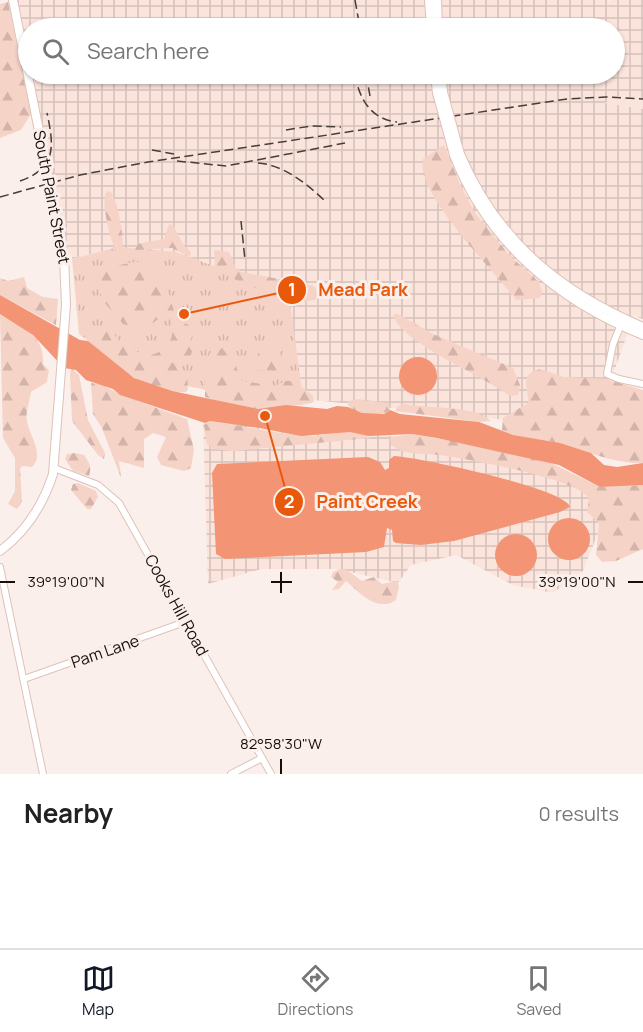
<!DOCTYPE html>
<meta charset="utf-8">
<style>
body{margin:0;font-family:Manrope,sans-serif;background:#f6f6f6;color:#222}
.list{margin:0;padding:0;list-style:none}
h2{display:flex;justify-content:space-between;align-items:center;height:78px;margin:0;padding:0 24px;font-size:26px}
h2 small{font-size:20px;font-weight:400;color:#767676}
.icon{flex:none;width:33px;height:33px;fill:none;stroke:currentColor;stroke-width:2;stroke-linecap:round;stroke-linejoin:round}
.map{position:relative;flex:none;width:643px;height:774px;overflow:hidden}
.search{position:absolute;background:#fff;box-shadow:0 2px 4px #0004;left:18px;right:18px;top:18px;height:66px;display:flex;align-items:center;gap:15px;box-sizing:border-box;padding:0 21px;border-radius:33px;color:#767676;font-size:22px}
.sheet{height:174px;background:#fff}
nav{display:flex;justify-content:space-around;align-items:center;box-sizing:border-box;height:84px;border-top:2px solid #e0e0e0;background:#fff;font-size:16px;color:#767676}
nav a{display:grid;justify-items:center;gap:3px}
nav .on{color:#111827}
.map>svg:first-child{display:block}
.built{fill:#fbe4dc}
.industrial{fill:url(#industrial-grid);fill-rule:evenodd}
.grass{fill:url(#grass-tufts)}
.forest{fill:url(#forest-firs)}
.water{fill:#f39474}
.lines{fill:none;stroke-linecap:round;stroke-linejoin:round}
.minor-casing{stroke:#dfc2b8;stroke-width:8}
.major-casing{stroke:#dfc2b8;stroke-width:10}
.minor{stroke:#fff;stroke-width:6}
.major{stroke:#fff;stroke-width:8}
.rail{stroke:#473d39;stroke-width:1.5;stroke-dasharray:9 4.5;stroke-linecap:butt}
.major-bridge-casing{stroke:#dfc2b8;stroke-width:10;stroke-linecap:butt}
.major-bridge{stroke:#fff;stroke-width:8}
.ticks{fill:none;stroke:#170e0a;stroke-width:2}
.labels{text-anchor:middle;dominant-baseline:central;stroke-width:6;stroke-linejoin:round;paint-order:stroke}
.street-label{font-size:16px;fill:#170e0a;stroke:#fbefeb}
.ticks-label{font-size:15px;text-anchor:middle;fill:#170e0a;stroke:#fbefeb;stroke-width:6;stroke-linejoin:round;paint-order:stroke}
.leader{fill:none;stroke:#e8590c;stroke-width:2}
.callout-dot{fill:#e8590c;stroke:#fbefeb;stroke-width:2}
.mark-label{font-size:18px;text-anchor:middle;font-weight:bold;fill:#fff}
.callout-label{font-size:18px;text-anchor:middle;font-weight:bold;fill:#e8590c;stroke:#fbefeb;stroke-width:6;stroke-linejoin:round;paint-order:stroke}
</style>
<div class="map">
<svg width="643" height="774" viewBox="0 0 643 774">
<defs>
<pattern id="industrial-grid" width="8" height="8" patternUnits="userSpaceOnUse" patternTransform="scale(1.5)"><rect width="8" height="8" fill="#fbe4dc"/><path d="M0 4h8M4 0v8" fill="none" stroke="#d6c2bb"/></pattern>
<pattern id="grass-tufts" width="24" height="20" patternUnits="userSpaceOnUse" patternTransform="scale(1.5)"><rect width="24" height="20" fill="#f6d3c7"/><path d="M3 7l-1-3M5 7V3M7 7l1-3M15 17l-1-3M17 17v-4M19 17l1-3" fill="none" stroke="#d2b4aa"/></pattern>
<pattern id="forest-firs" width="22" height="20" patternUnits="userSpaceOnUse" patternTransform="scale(1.5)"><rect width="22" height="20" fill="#f6d3c7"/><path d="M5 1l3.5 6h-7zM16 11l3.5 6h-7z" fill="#d2b4aa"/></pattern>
</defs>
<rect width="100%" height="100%" fill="#fbefeb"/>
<!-- built -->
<path class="built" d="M616 96 643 98V109L604 103Z"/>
<!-- industrial -->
<g class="industrial">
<path d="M18 0H607L609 2 610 0H643V98L616 96 605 103 643 109V319L634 316 593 429 303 399 118 247 72 259 54 230 8 2ZM28 28H614V74H28Z"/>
<path d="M203 422 355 430 472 449 599 491 600 528 583 571 553 593 513 585 456 555 411 565 398 583 337 569H261L208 584Z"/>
</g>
<!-- grass -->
<path class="grass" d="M118 247 176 252 289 294 303 399 244 398 136 375 79 334 72 259Z"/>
<!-- forest -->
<g class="forest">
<path d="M8 2 31 114 21 130 0 138V4Z"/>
<path d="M444 145 460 184 475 213 509 255 539 282 542 292 540 298 516 300C494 270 415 194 423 159Z"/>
<path d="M110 191C118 199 126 244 121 253L115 250C110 237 101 205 106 192Z"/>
<path d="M169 224 173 225 183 244 191 252 190 257 172 248 135 250 137 244 164 239Z"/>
<path d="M214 250 229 252 235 267 242 272 311 285 318 289V298C300 311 234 280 215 269Z"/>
<path d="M141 262C172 273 164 289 176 315 180 323 189 323 194 330L190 342 193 349 190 357 176 355 170 358V361L187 373 188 389 186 392C150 396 112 364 88 341L87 332 91 326 111 330 120 342 144 356C165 355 180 336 169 316L162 314C153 328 138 328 123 324L104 302 97 285C102 268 125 262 141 262Z"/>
<path d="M24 277 27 288 43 297 58 299 56 325 0 295V278L8 281Z"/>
<path d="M396 313 433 334 513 368 520 385 518 395 510 396C481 374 405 345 393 316Z"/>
<path d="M0 314C22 327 45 335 43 364L49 370 47 382 31 392C30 401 25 413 27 421 29 435 45 454 32 467L23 466 20 468 22 501 17 509 8 504 15 491V458L3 438Z"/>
<path d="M270 345H279L282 365 276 371 255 370 253 364 260 350Z"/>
<path d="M222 348 235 364 242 381 275 386 285 381H294L313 396 314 402C310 405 265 409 257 409 241 407 220 402 205 397V378L220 372 211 361 209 354Z"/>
<path d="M72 369 79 375 88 420 105 453 104 459 98 455 72 421 70 373Z"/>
<path d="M541 369 563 377 606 379 643 390V463C612 464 586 450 557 443 539 438 517 439 502 430L503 418 528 403C529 388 518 373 541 369Z"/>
<path d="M91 383 101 384 121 395 187 419 194 450 191 468 184 471 161 465 157 457 166 437 153 433 144 439V468L119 461 121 478 102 428 93 414Z"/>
<path d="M357 399 389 403 390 410C379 418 356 415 348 405L349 401Z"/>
<path d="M405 404C427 409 476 405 491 421L479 422 395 411 398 406Z"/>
<path d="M210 421C243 426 285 436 316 436 332 435 357 426 370 438L233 451 214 449 207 444 204 425Z"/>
<path d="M412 434 481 446 547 461 600 487 643 485V549L616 561 602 562 596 555 599 523 587 512 589 499C580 479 464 458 439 455 425 453 401 456 391 444L390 437Z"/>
<path d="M75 453 84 455C89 462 92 467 89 476L73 471 65 459 67 454Z"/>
<path d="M78 483 96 491 98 497 91 509H87L71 490 73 484Z"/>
<path d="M341 569 347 570 362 581 374 577 382 584 397 581 399 586 396 600C377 613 359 592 346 581L339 589 332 590 338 582 331 577 333 572Z"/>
</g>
<!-- water -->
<g class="water">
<path d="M0 295 80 340 88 341 134 378 172 391 258 409 286 405 327 409 337 406 348 407 362 413 384 414 390 410 400 414 479 422 513 435 560 443 591 453 604 465 617 467 643 463V485L600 487 559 465 437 438 412 434 369 436 350 432 301 436 260 428 210 421 205 423 120 395 113 389 86 380 76 370 64 368 33 335 0 314Z"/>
<circle cx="418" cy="376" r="19"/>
<path d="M394 456C418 457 567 489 570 507L560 512 454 541 421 545 396 543 393 541 392 530 387 528 384 547 366 552 225 559 216 554 212 473 217 464 368 457 380 462 385 470 389 468V460Z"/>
<circle cx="569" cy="539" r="21"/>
<circle cx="516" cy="555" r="21"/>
</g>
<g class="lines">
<!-- minor casing -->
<g class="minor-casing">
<g id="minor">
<path d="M622 322 613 344 607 374 619 379 643 384"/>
<path d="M54 468 98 485 119 503 271 774"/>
<path d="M0 567 43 774"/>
<path d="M24 679 185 622"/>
<path d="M231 774 262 758"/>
</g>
</g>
<!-- major casing -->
<g class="major-casing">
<g id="major">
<path d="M429 0 431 28"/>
<path d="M437 0 438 28"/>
<path d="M435 74 437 93"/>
<path d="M441 74 443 92"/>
<path d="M460 154C497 240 558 291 643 327"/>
<path d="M454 155C488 242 558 301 643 335"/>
<path d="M0 551C27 531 43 505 53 474L66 305 64 257 13 0"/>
</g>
</g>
<!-- minor -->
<use href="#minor" class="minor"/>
<!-- major -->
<use href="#major" class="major"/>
<!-- rail -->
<g class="rail">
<path d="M355 0 360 28"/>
<path d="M355 74C359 98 370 119 397 122"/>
<path d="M366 74 370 96"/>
<path d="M286 130 311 126 341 127"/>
<path d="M152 150 174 154"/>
<path d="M177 161 226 166 345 143"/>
<path d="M258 163C284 165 307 184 325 201"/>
<path d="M20 181C57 168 54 146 47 113"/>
<path d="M0 197 80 175 148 162 567 99 606 97 643 99"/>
<path d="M241 221 245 260"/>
</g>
<!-- major-bridge casing -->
<g class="major-bridge-casing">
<g id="major-bridge">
<path d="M443 92 460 154"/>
<path d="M437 93 454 155"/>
</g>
</g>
<!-- major-bridge -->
<use href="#major-bridge" class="major-bridge"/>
</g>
<!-- ticks -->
<path class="ticks" d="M281 572V593M0 582H15M271 582H292M628 582H643M281 759V774"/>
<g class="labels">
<!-- street labels -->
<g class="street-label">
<text transform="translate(52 197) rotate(79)">South Paint Street</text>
<text transform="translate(177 605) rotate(61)">Cooks Hill Road</text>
<text transform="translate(105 651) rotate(-19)">Pam Lane</text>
</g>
</g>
<g class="ticks-label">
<text x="66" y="587">39°19'00"N</text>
<text x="577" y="587">39°19'00"N</text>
<text x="281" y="749">82°58'30"W</text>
</g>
<!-- callouts -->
<path class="leader" d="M184 314L292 290M265 416L289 502"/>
<g class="callout-dot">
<circle cx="184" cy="314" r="6"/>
<circle cx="265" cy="416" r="6"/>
<circle cx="292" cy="290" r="15"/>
<circle cx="289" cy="502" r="15"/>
</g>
<g class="mark-label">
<text x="292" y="296">1</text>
<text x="289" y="508">2</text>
</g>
<g class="callout-label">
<text x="363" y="296">Mead Park</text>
<text x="367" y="508">Paint Creek</text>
</g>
</svg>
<div class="search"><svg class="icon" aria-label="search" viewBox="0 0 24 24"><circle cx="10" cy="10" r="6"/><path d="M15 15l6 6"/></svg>Search here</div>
</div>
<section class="sheet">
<h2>Nearby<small>0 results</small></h2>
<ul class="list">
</ul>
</section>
<nav>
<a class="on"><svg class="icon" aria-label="map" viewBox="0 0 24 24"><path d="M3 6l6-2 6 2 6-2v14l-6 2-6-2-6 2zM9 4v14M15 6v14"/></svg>Map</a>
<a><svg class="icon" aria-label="directions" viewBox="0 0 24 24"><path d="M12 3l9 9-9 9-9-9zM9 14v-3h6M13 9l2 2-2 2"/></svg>Directions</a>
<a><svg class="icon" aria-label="saved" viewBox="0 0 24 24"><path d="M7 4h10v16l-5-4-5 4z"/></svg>Saved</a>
</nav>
